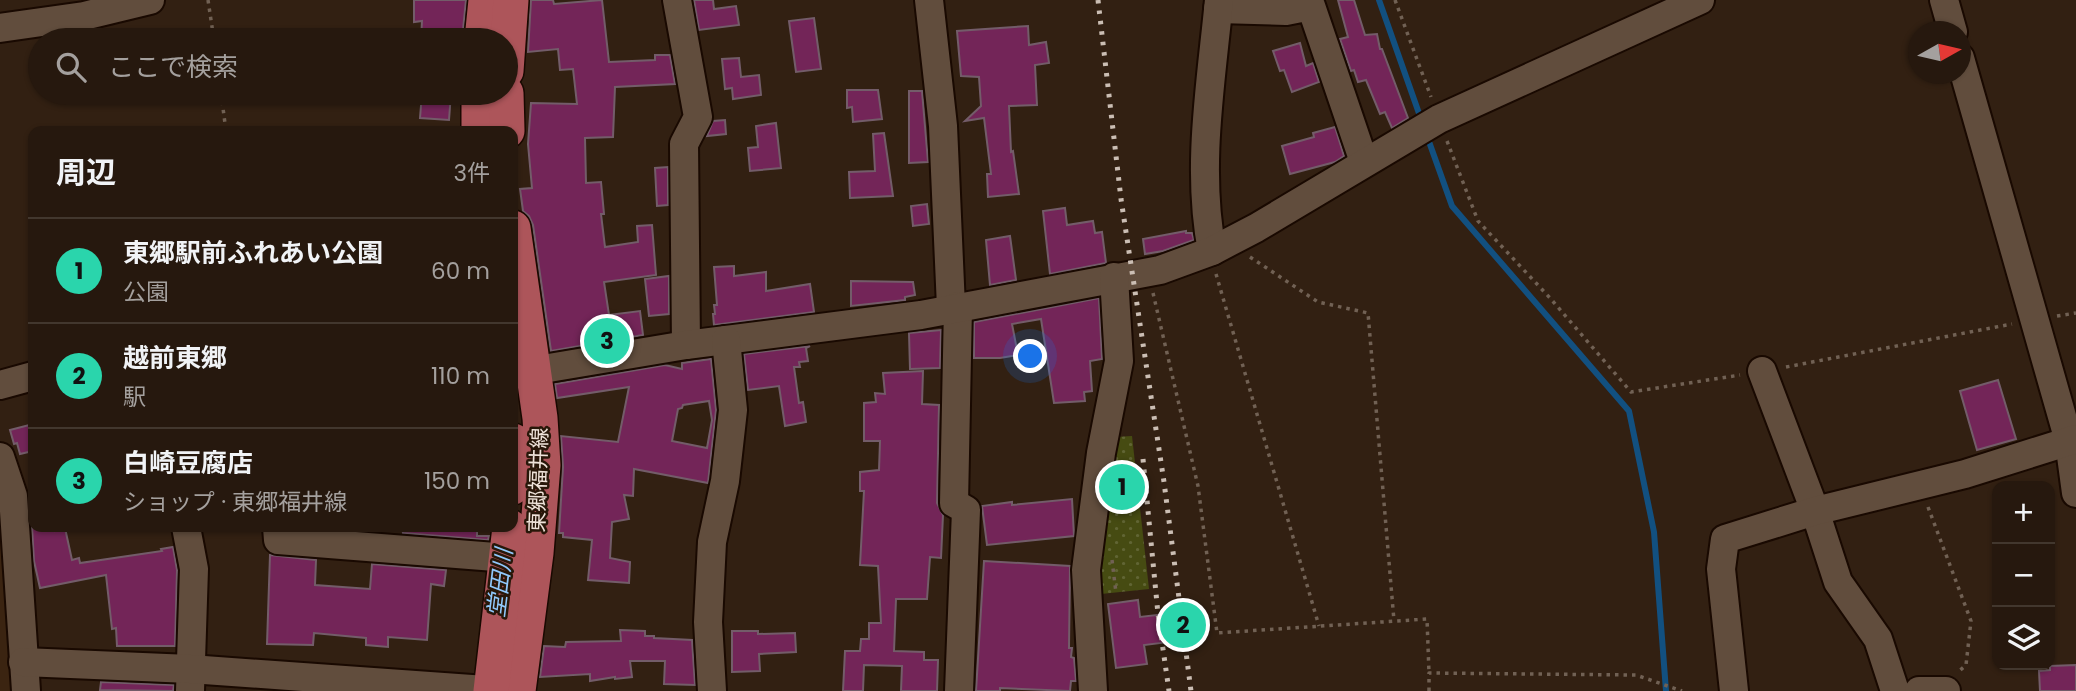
<!DOCTYPE html>
<html lang="ja">
<meta charset="utf-8">
<style>
body{margin:0;font-family:Poppins,"Noto Sans JP",sans-serif;background:#2e2117;color:#f1f3f6}
.controls{position:absolute;right:21px;bottom:21px;display:grid;overflow:hidden;border-radius:14px;box-shadow:0 2px 5px #0004}
.controls button{width:63px;height:63px;display:grid;place-items:center;padding:0;border:0;border-bottom:2px solid #42372e;background:#26180e;color:#f1f3f6;font:35px sans-serif}
.compass{position:absolute;left:1908px;top:21px;width:63px;height:63px;border-radius:50%;background:#26180e;box-shadow:0 2px 5px #0004;rotate:82deg}
.you{position:absolute;left:1031px;top:357px;width:24px;height:24px;margin:-18px;border:5px solid #fff;border-radius:50%;background:#1a73e8;box-shadow:0 0 0 10px #1a73e833}
.badge{display:grid;place-items:center;width:46px;height:46px;border-radius:50%;background:#2ad5ac;color:#111;font-size:23px;font-weight:700}
.pin{position:absolute;translate:-50% -50%;border:4px solid #fff;box-shadow:0 2px 7px #0006}
.list{margin:0;padding:0;list-style:none}
h2{display:flex;justify-content:space-between;align-items:center;height:91px;margin:0;padding:0 28px;font-size:30px}
h2 small{font-size:23px;font-weight:400;color:#a4a09e}
.list li{display:grid;grid-template-columns:46px 1fr auto;gap:21px;align-items:center;box-sizing:border-box;height:105px;padding:0 28px;border-top:2px solid #42372e}
.list b{display:block;font-size:26px;white-space:nowrap}
.list p{margin:0;font-size:23px;white-space:nowrap;color:#a4a09e}
.list em{font-size:23px;font-style:normal;color:#a4a09e}
.icon{flex:none;width:38px;height:38px;fill:none;stroke:currentColor;stroke-width:2;stroke-linecap:round;stroke-linejoin:round}
.map{position:relative;flex:none;width:2076px;height:691px;overflow:hidden}
.search{position:absolute;background:#26180e;box-shadow:0 2px 5px #0004;left:28px;top:28px;width:490px;height:77px;display:flex;align-items:center;gap:18px;box-sizing:border-box;padding:0 24px;border-radius:38px;color:#a4a09e;font-size:26px}
.panel{position:absolute;background:#26180e;box-shadow:0 2px 5px #0004;left:28px;top:126px;width:490px;height:406px;border-radius:14px}
.map>svg:first-child{display:block}
.built{fill:#3b2411}
.park{fill:url(#park-dots)}
.lines{fill:none;stroke-linecap:round;stroke-linejoin:round}
.stream{stroke:#125080;stroke-width:6}
.building{fill:#732558;stroke:#735c69;stroke-width:2;fill-rule:evenodd}
.minor-casing{stroke:#190901;stroke-width:32}
.major-casing{stroke:#190901;stroke-width:38}
.path{stroke:#716154;stroke-width:3.5;stroke-dasharray:3.5 5;stroke-linecap:butt}
.minor{stroke:#614d3d;stroke-width:28}
.major{stroke:#ad555a;stroke-width:35}
.rail{stroke:#cbbeb4;stroke-width:5;stroke-dasharray:3.5 7;stroke-linecap:butt}
.labels{text-anchor:middle;dominant-baseline:central;stroke-width:5;stroke-linejoin:round;paint-order:stroke}
.street-label{font-size:21px;fill:#efe3da;stroke:#281709}
.water-label{font-size:23px;font-style:italic;fill:#90c8fb;stroke:#281709}
</style>
<div class="map">
<svg width="2076" height="691" viewBox="0 0 2076 691">
<defs>
<pattern id="park-dots" width="8" height="8" patternUnits="userSpaceOnUse" patternTransform="scale(1.75)"><rect width="8" height="8" fill="#464b12"/><path d="M2 2h.1M6 6h.1" fill="none" stroke="#616534" stroke-width="1.8" stroke-linecap="round"/></pattern>
</defs>
<rect width="100%" height="100%" fill="#322012"/>
<!-- built -->
<path class="built" d="M0 466 19 691H0Z"/>
<!-- park -->
<path class="park" d="M1132 436 1149 589 1101 594 1100 536 1115 437Z"/>
<g class="lines">
<!-- stream -->
<g class="stream">
<path d="M1379 0 1421 119"/>
<path d="M1427 136 1452 206 1629 411 1654 532 1666 691"/>
</g>
</g>
<!-- building -->
<g class="building">
<path d="M414 0H466L462 40H421L422 21 414 22Z"/>
<path d="M531 0H553L554 4 602 0 609 62 655 60V55H670L675 84 615 87 613 137 585 138 586 183 601 182 604 214H601L605 247 638 242 637 226 652 225 656 275 604 282 609 315 640 311 643 335 551 351 533 225 529 216 523 211 520 189 532 188 528 144 531 103 577 104 573 69 560 70 558 49 528 52Z"/>
<path d="M694 0H713L714 9 736 6 739 25 699 30Z"/>
<path d="M1338 0H1354L1365 35 1377 34 1380 49H1382L1408 118 1392 128 1385 112 1380 114 1366 80 1358 82 1354 70 1351 71 1340 39 1348 37Z"/>
<path d="M814 18 821 69 796 72 789 21Z"/>
<path d="M1028 26 1029 45 1046 42 1049 63 1035 65 1037 105 1009 106 1011 152 1013 151 1019 194 988 197 987 174H991L984 118 965 121 981 106 979 77 961 76 957 31Z"/>
<path d="M1300 43 1306 66 1313 63 1319 82 1292 92 1284 70 1280 71 1273 51Z"/>
<path d="M739 58 741 77 759 75 761 95 733 99 732 88 725 89 722 59Z"/>
<path d="M847 90H878L882 119 853 122 852 107 847 108Z"/>
<path d="M909 91H922L928 162 909 163Z"/>
<path d="M422 93H451L449 120 420 118Z"/>
<path d="M725 120 726 134 707 136 713 121Z"/>
<path d="M776 123 781 168 750 171 748 148 758 147 756 126Z"/>
<path d="M1335 127 1344 156 1335 162 1290 174 1282 146 1314 137 1313 133Z"/>
<path d="M884 133 893 196 850 198 849 172 875 171 873 134Z"/>
<path d="M668 167V205L657 206 655 168Z"/>
<path d="M927 204 929 224 913 226 911 206Z"/>
<path d="M1065 208 1067 225 1093 221 1095 233 1102 232 1106 263 1050 274 1043 211Z"/>
<path d="M1186 231V233H1192L1194 240 1163 251 1145 254 1143 239Z"/>
<path d="M1010 236 1016 280 990 285 986 240Z"/>
<path d="M734 266V276L766 272V291L810 284 814 312 714 325 713 314H715L714 305H717L714 267Z"/>
<path d="M669 276V314L649 316 645 279Z"/>
<path d="M851 281 913 282 915 295 905 297V300L851 306Z"/>
<path d="M1099 298 1102 359 1090 361 1092 391 1084 392 1085 401 1054 403 1041 319 1012 324 1018 355 1000 358H974V322Z"/>
<path d="M941 330 940 368 910 369 909 333Z"/>
<path d="M810 346 806 348 808 361 799 362 800 367H794L799 403 803 402 806 422 785 426 779 386 748 390 744 354Z"/>
<path d="M711 359 716 410 708 483 634 469 633 496 624 495 629 519 612 522 610 558 630 562 629 583 588 580 592 540 563 537V533H559L563 467 561 436 618 442 629 387 557 398 555 384 665 365 682 369V363ZM709 401 712 420 707 448 672 441 678 409 682 408 683 405Z"/>
<path d="M923 371 922 404 939 405 937 503 943 515 941 558 930 557 927 599H896L894 651 924 652V660H938L937 691H901L902 666 864 665 863 691H843L845 651H860L861 639H869V623H881L878 566 860 565 864 491H860V472L879 470 880 441H864V403L876 402 875 393 885 394 883 373Z"/>
<path d="M1998 380 2016 439 1977 450 1960 391Z"/>
<path d="M33 424V451L20 454 17 443 14 444 10 430Z"/>
<path d="M1072 499 1074 536 987 545 982 506 1012 502V505Z"/>
<path d="M32 527H55V531L65 528 72 560 79 558 80 563 162 551 161 549 173 547 177 570 175 646H117L116 628 112 629 106 575 40 588 34 561Z"/>
<path d="M402 527H477V536H489L488 540 403 533Z"/>
<path d="M270 555 316 560 315 585 370 589 372 564 446 570 444 586 431 584 427 640 388 637V647L366 645V638L314 633 313 645 267 644Z"/>
<path d="M984 561 1070 566 1069 648H1072L1071 657 1074 658 1076 681H1071L1070 691 1000 688V691H976Z"/>
<path d="M1138 600 1140 617 1174 613 1177 641 1144 645 1147 664 1116 668 1108 604Z"/>
<path d="M620 630 645 631V636H654V638L692 640 695 685 664 684 665 661H630L632 677 615 679V677L590 681V674L540 677 544 646 565 647 566 642 621 641Z"/>
<path d="M732 631H758V634L795 633 796 652 759 654 760 671 732 672Z"/>
<path d="M2076 665V691H2040L2039 671 2050 670V666Z"/>
<path d="M101 682 174 685 173 691 100 690Z"/>
</g>
<g class="lines">
<!-- minor casing -->
<g class="minor-casing">
<g id="minor">
<path d="M677 0 698 117 684 144 686 345"/>
<path d="M929 0 943 126 951 307"/>
<path d="M1944 0 1953 32"/>
<path d="M1218 9 1286 11 1311 6 1364 162"/>
<path d="M0 28 84 16 150 0"/>
<path d="M1960 58 2069 441 2076 493"/>
<path d="M1212 251C1196 168 1211 83 1219 0"/>
<path d="M958 306 954 503 966 510 959 691"/>
<path d="M1762 371 1815 511 1838 582 1878 639 1895 691"/>
<path d="M513 374 686 345 921 315 1160 270 1212 251 1256 228 1439 119 1700 0"/>
<path d="M0 385 33 376"/>
<path d="M0 457 13 496 26 691"/>
<path d="M186 527 194 569 190 691"/>
<path d="M277 527 278 540 508 558"/>
<path d="M23 662 190 669 500 691"/>
<path d="M712 691 708 622 712 542 725 481 733 410 726 340"/>
<path d="M1093 691 1086 570 1101 453 1119 361 1114 277"/>
<path d="M1734 691 1721 569 1725 539 1815 511 1965 474 2076 439"/>
<path d="M1919 691H1946"/>
</g>
</g>
<!-- major casing -->
<g class="major-casing">
<g id="major">
<path d="M482 40 486 0"/>
<path d="M506 71 511 0"/>
<path d="M479 93V131"/>
<path d="M506 93 507 131"/>
<path d="M513 228 540 418 543 465 536 553 518 691"/>
<path d="M513 441V487"/>
<path d="M491 691 510 527"/>
</g>
</g>
<!-- path -->
<g class="path">
<path d="M208 0 214 40"/>
<path d="M1395 0 1431 97"/>
<path d="M221 93 226 131"/>
<path d="M1447 141 1478 221 1550 298 1631 392 1740 375"/>
<path d="M1250 257 1318 302 1368 313 1394 621"/>
<path d="M1216 274 1319 626"/>
<path d="M1153 293 1198 486 1217 633 1427 619 1429 673"/>
<path d="M2057 316 2076 313"/>
<path d="M1786 367 2012 324"/>
<path d="M1928 507 1971 621 1966 665 1957 673"/>
<path d="M1112 560 1116 593"/>
<path d="M1429 691V673L1636 675 1682 691"/>
</g>
<!-- minor -->
<use href="#minor" class="minor"/>
<!-- major -->
<use href="#major" class="major"/>
<!-- rail -->
<g class="rail">
<path d="M1098 0 1121 199 1164 482 1191 691"/>
<path d="M1143 459 1158 614 1169 691"/>
</g>
</g>
<g class="labels">
<!-- street labels -->
<g class="street-label">
<text transform="translate(538 480) rotate(-88)">東郷福井線</text>
</g>
<!-- water labels -->
<g class="water-label">
<text transform="translate(500 583) rotate(-83)">堂田川</text>
</g>
</g>
</svg>
<div class="controls">
<button>+</button>
<button>−</button>
<button><svg class="icon" aria-label="layers" viewBox="0 0 24 24"><path d="M12 4l9 5-9 5-9-5zM3 14l9 5 9-5"/></svg></button>
</div>
<svg class="compass" viewBox="-18 -18 36 36"><path d="M0-13l5 13h-10z" fill="#e53935"/><path d="M0 13l5-13h-10z" fill="#a4a09e"/></svg>
<div class="you"></div>
<div class="pin badge" style="left:1122px;top:487px">1</div>
<div class="pin badge" style="left:1183px;top:625px">2</div>
<div class="pin badge" style="left:607px;top:341px">3</div>
<div class="search"><svg class="icon" aria-label="search" viewBox="0 0 24 24"><circle cx="10" cy="10" r="6"/><path d="M15 15l6 6"/></svg>ここで検索</div>
<section class="panel">
<h2>周辺<small>3件</small></h2>
<ul class="list">
<li><span class="badge">1</span><div><b>東郷駅前ふれあい公園</b><p>公園</p></div><em>60 m</em></li>
<li><span class="badge">2</span><div><b>越前東郷</b><p>駅</p></div><em>110 m</em></li>
<li><span class="badge">3</span><div><b>白崎豆腐店</b><p>ショップ · 東郷福井線</p></div><em>150 m</em></li>
</ul>
</section>
</div>
